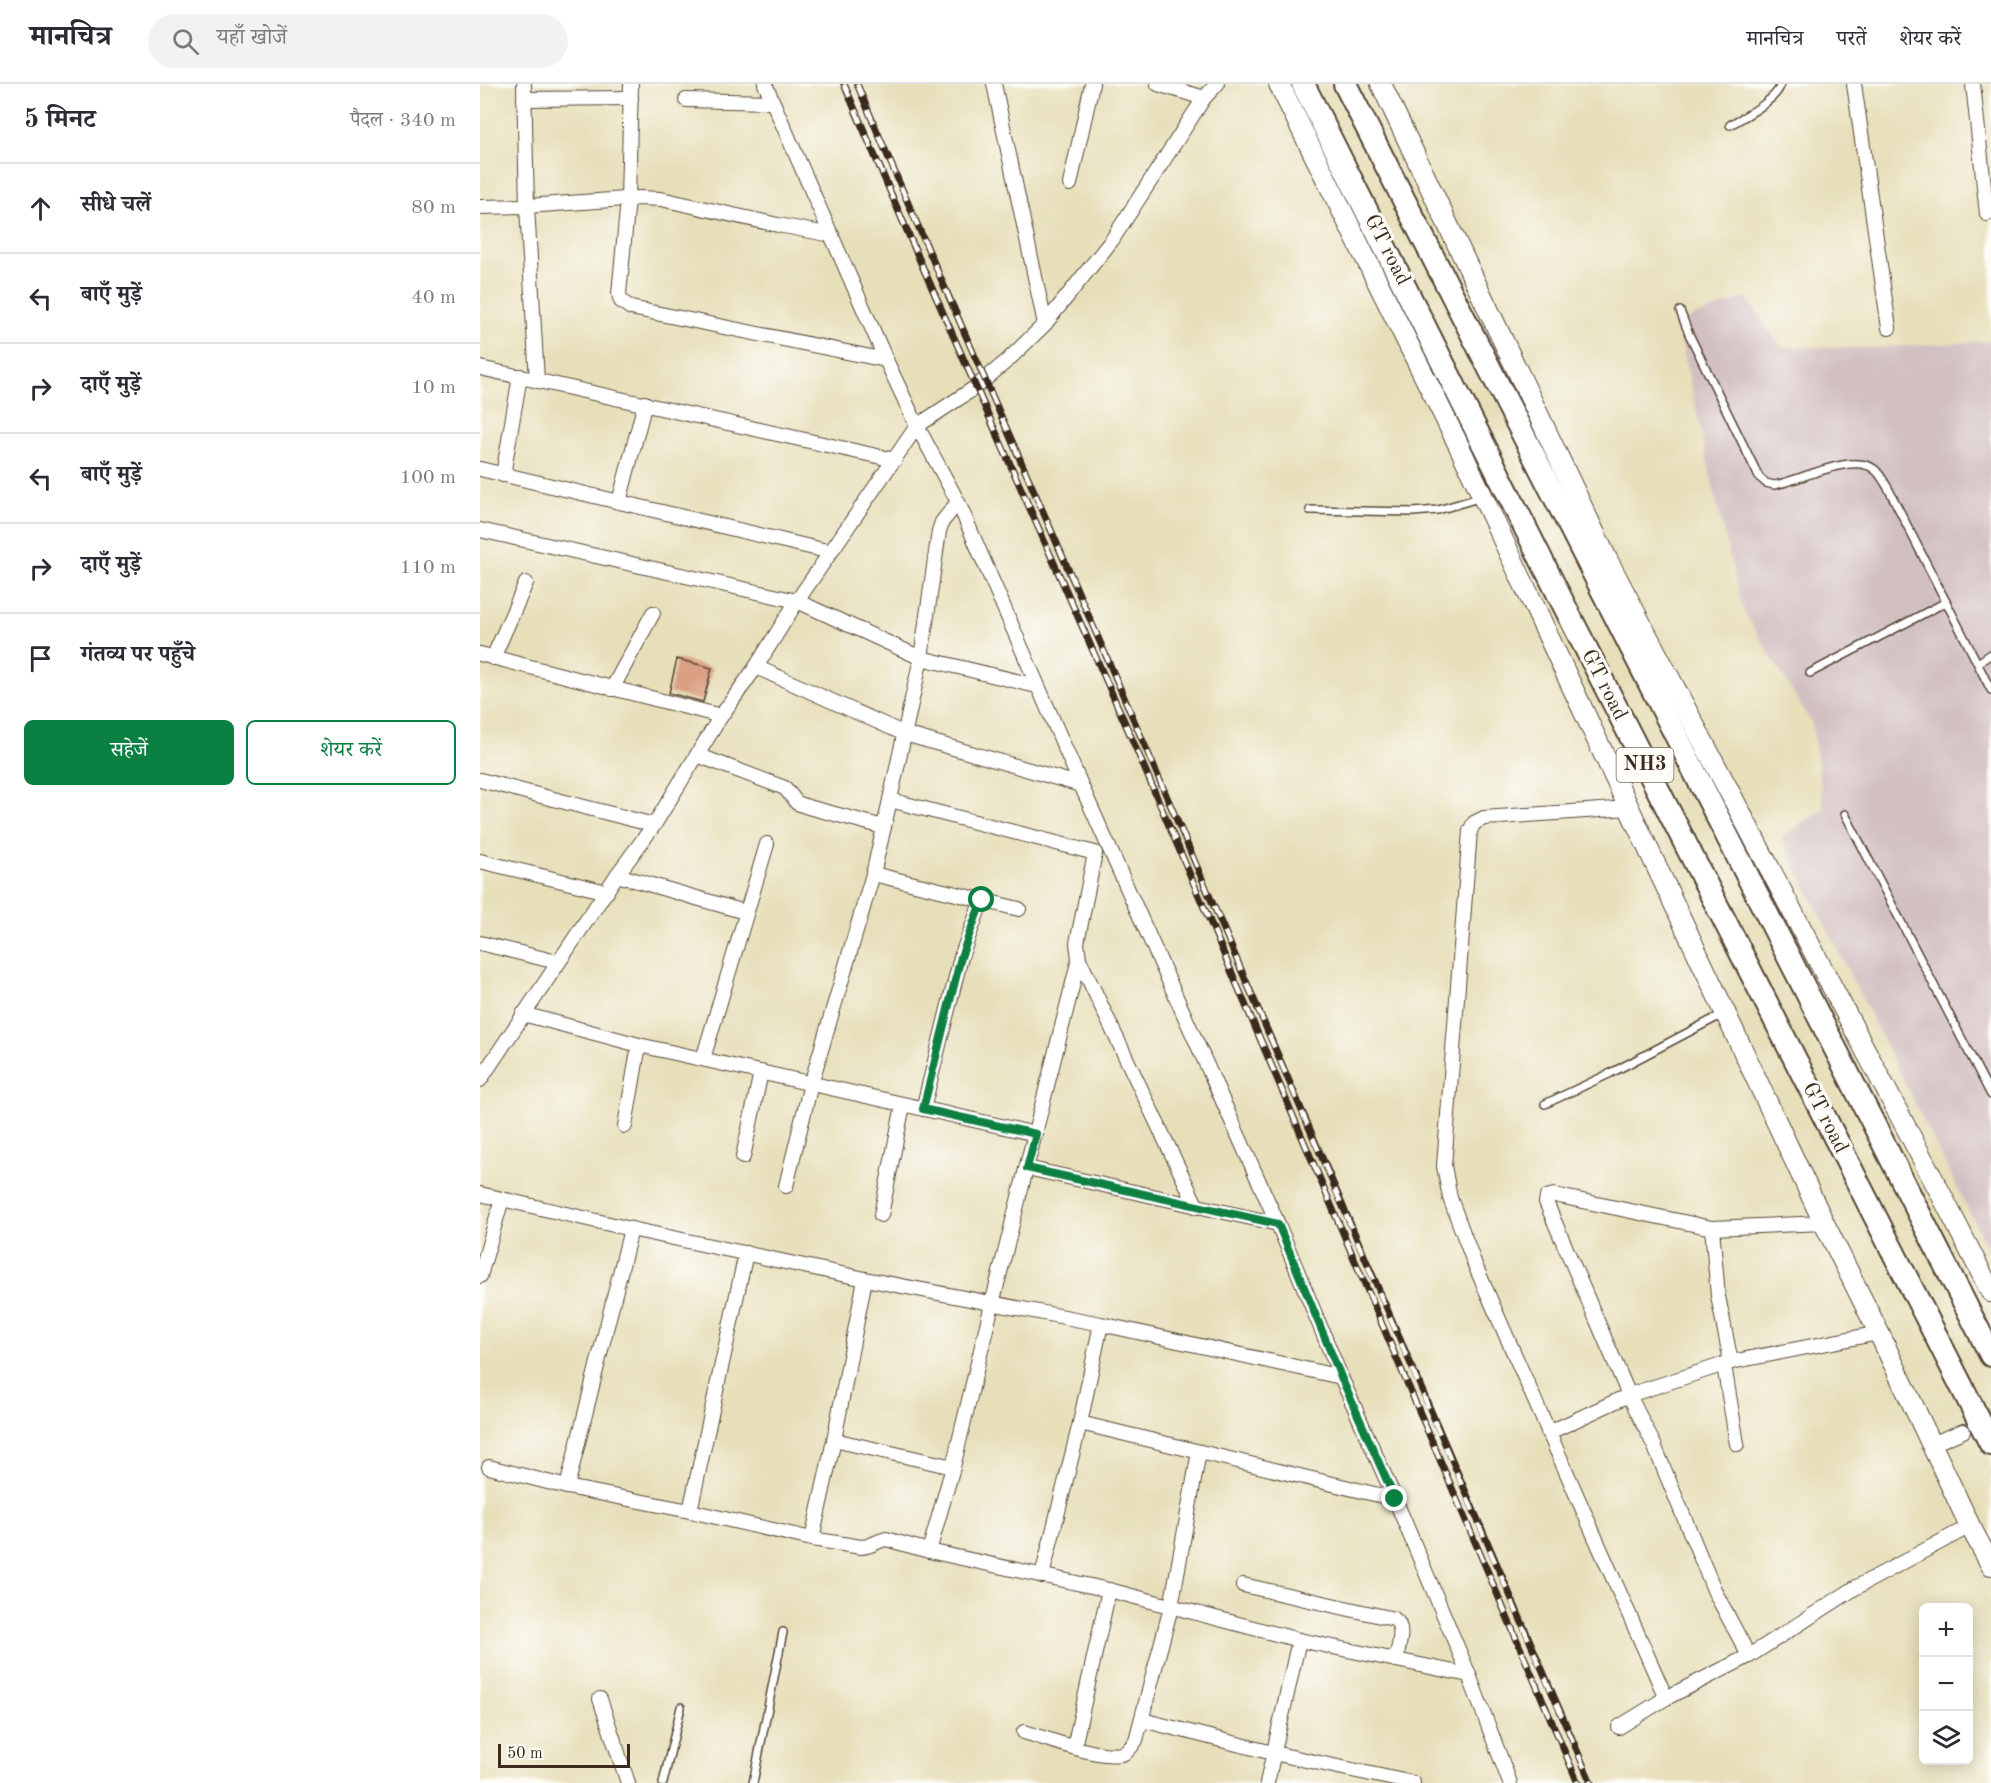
<!DOCTYPE html>
<html lang="hi">
<meta charset="utf-8">
<style>
body{margin:0;font-family:"Old Standard TT","Noto Serif Devanagari",serif;background:#f2f2f3;color:#2b2b33}
.controls{position:absolute;right:18px;bottom:18px;display:grid;overflow:hidden;border-radius:9px;box-shadow:0 3px 15px #0003}
.controls button{width:54px;height:54px;display:grid;place-items:center;padding:0;border:0;border-bottom:2px solid #e1e1e2;background:#fff;color:#2b2b33;font:30px sans-serif}
.scale{position:absolute;left:18px;bottom:15px;width:132px;box-sizing:border-box;padding-left:6px;border:3px solid #3b2a1e;border-top:0;font-size:16px;line-height:21px;white-space:nowrap;color:#3b2a1e;-webkit-text-stroke:4px #fdfcf7;paint-order:stroke}
.stop{position:absolute;width:18px;height:18px;margin:-14px;border:4px solid #0b8043;border-radius:50%;background:#fff}
.stop.end{background:#0b8043;border-color:#fff;box-shadow:0 2px 6px #0008}
.list{margin:0;padding:0;list-style:none}
h2{display:flex;justify-content:space-between;align-items:center;height:78px;margin:0;padding:0 24px;font-size:26px}
h2 small{font-size:20px;font-weight:400;color:#7c7c81}
.list li{display:grid;grid-template-columns:39px 1fr auto;gap:18px;align-items:center;box-sizing:border-box;height:90px;padding:0 24px;border-top:2px solid #e1e1e2}
.list b{display:block;font-size:22px;white-space:nowrap}
.list em{font-size:20px;font-style:normal;color:#7c7c81}
.actions{display:flex;gap:12px;padding:18px 24px}
.actions a{flex:1;padding:14px 0;border:2px solid #0b8043;border-radius:9px;text-align:center;font-size:21px;color:#0b8043}
.actions .main{background:#0b8043;color:#fff}
.icon{flex:none;width:33px;height:33px;fill:none;stroke:currentColor;stroke-width:2;stroke-linecap:round;stroke-linejoin:round}
.map{position:relative;flex:none;width:1511px;height:1699px;overflow:hidden}
header{display:flex;align-items:center;gap:36px;box-sizing:border-box;height:84px;padding:0 30px;background:#fff;border-bottom:2px solid #e1e1e2}
header strong{font-size:28px}
nav{display:flex;gap:33px;margin-inline-start:auto;font-size:21px}
.search{width:420px;height:54px;background:#f2f2f3;display:flex;align-items:center;gap:15px;box-sizing:border-box;padding:0 21px;border-radius:33px;color:#7c7c81;font-size:22px}
main{display:flex}
aside{flex:1;background:#fff}
.map>svg:first-child{display:block}
.industrial{fill:#d2bfc1}
.building{fill:#db9f83}
.lines{fill:none;stroke-linecap:round;stroke-linejoin:round}
.service-casing{stroke:#554535;stroke-width:10}
.minor-casing{stroke:#554535;stroke-width:16}
.secondary-casing{stroke:#554535;stroke-width:22}
.trunk-casing{stroke:#554535;stroke-width:26}
.service{stroke:#fff;stroke-width:7}
.minor{stroke:#fff;stroke-width:14}
.secondary{stroke:#fff;stroke-width:20}
.trunk{stroke:#fff;stroke-width:22}
.rail-casing{stroke:#3b2a1e;stroke-width:7}
.rail{stroke:#fdfcf7;stroke-width:4.5;stroke-dasharray:14;stroke-linecap:butt}
.route{stroke:#0b8043;stroke-width:8}
.labels{text-anchor:middle;dominant-baseline:central;stroke-width:6;stroke-linejoin:round;paint-order:stroke}
.shield{fill:#fdfcf7;stroke:#75695f;stroke-width:1.5}
.shield-label{font-size:20px;font-weight:bold;fill:#3b2a1e}
.street-label{font-size:21px;fill:#3b2a1e;stroke:#fdfcf7}
</style>
<header>
<strong>मानचित्र</strong>
<div class="search"><svg class="icon" aria-label="search" viewBox="0 0 24 24"><circle cx="10" cy="10" r="6"/><path d="M15 15l6 6"/></svg>यहाँ खोजें</div>
<nav><a>मानचित्र</a><a>परतें</a><a>शेयर करें</a></nav>
</header>
<main>
<aside>
<h2>5 मिनट<small>पैदल · 340 m</small></h2>
<ul class="list">
<li><svg class="icon" aria-label="ahead" viewBox="0 0 24 24"><path d="M12 20V5M6 11l6-6 6 6"/></svg><div><b>सीधे चलें</b></div><em>80 m</em></li>
<li><svg class="icon" aria-label="left" viewBox="0 0 24 24"><path d="M17 20v-9H6M10 6l-5 5 5 5"/></svg><div><b>बाएँ मुड़ें</b></div><em>40 m</em></li>
<li><svg class="icon" aria-label="right" viewBox="0 0 24 24"><path d="M7 20v-9h11M14 6l5 5-5 5"/></svg><div><b>दाएँ मुड़ें</b></div><em>10 m</em></li>
<li><svg class="icon" aria-label="left" viewBox="0 0 24 24"><path d="M17 20v-9H6M10 6l-5 5 5 5"/></svg><div><b>बाएँ मुड़ें</b></div><em>100 m</em></li>
<li><svg class="icon" aria-label="right" viewBox="0 0 24 24"><path d="M7 20v-9h11M14 6l5 5-5 5"/></svg><div><b>दाएँ मुड़ें</b></div><em>110 m</em></li>
<li><svg class="icon" aria-label="arrive" viewBox="0 0 24 24"><path d="M6 21V4h12l-3 4 3 4H6"/></svg><div><b>गंतव्य पर पहुँचे</b></div></li>
</ul>
<div class="actions"><a class="main">सहेजें</a><a>शेयर करें</a></div>
</aside>
<div class="map">
<svg width="1511" height="1699" viewBox="0 0 1511 1699">
<rect width="100%" height="100%" fill="#fdfcf7"/>
<filter id="ink" filterUnits="userSpaceOnUse"><feTurbulence type="fractalNoise" baseFrequency=".0167" numOctaves="2"/><feDisplacementMap in="SourceGraphic" scale="12" xChannelSelector="R" yChannelSelector="G"/><feConvolveMatrix kernelMatrix="1 2 1 2 8 2 1 2 1" color-interpolation-filters="sRGB"/></filter>
<filter id="wash" filterUnits="userSpaceOnUse"><feTurbulence type="fractalNoise" baseFrequency=".008" numOctaves="4" result="noise"/><feDisplacementMap in="SourceGraphic" scale="24" xChannelSelector="R" yChannelSelector="G"/><feGaussianBlur stdDeviation="1.35" result="paint"/><feColorMatrix in="noise" values="0 0 0 0 0 0 0 0 0 0 0 0 0 0 0 0 0 1.4 0 .05"/><feComposite in="paint" operator="in"/></filter>
<g filter="url(#wash)">
<rect width="100%" height="100%" fill="#e7dfba"/>
<!-- industrial -->
<path class="industrial" d="M1266 213 1301 263 1392 264 1511 257V1171L1301 753 1344 725 1332 640 1263 526 1238 425 1197 239Z"/>
<g id="blocks">
<!-- building -->
<path class="building" d="M197 575 232 584 223 618 189 609Z"/>
</g>
</g>
<g filter="url(#ink)">
<use href="#blocks" fill-opacity="0" stroke="#554535" stroke-width="1.5"/>
<g class="lines">
<!-- service casing -->
<g class="service-casing">
<g id="service">
<path d="M1250 41C1265 32 1296 17 1301 0"/>
<path d="M1200 227 1209 250 1279 393 1286 399 1294 401C1319 397 1373 368 1394 385 1400 389 1404 398 1408 404L1511 606"/>
<path d="M830 426 933 428 958 426 1002 413"/>
<path d="M1498 579 1511 570"/>
<path d="M1330 589 1466 518"/>
<path d="M1365 730 1511 1011"/>
<path d="M1065 1020 1131 989 1243 930"/>
<path d="M183 1699 201 1623"/>
<path d="M273 1699 303 1548"/>
</g>
</g>
<!-- minor casing -->
<g class="minor-casing">
<g id="minor">
<path d="M44 0 47 122 57 297"/>
<path d="M151 0 148 115 139 210 141 217 151 224 406 276"/>
<path d="M285 0 406 276 437 342 478 418 601 701 798 1140 861 1293 915 1415 989 1591 1030 1699"/>
<path d="M514 0 565 240"/>
<path d="M678 0 724 14"/>
<path d="M1374 0 1409 244"/>
<path d="M1493 0 1507 130"/>
<path d="M44 15 151 14"/>
<path d="M206 16 292 18"/>
<path d="M590 100 612 0"/>
<path d="M0 123 47 122 159 114 181 115 298 141 352 151"/>
<path d="M0 284 415 376"/>
<path d="M0 385 351 468"/>
<path d="M23 391 40 292"/>
<path d="M139 418 165 319"/>
<path d="M0 446 317 517 441 574 557 602"/>
<path d="M0 570 241 632"/>
<path d="M13 574 46 499"/>
<path d="M276 583 425 650 601 701"/>
<path d="M132 605 173 529"/>
<path d="M217 671 305 704 317 719 328 723 404 743"/>
<path d="M0 696 174 741"/>
<path d="M410 716 615 769 597 859 599 875 512 1220 473 1383 449 1467"/>
<path d="M1149 724 1004 734 994 739 990 747 964 1082 970 1114 995 1181 1186 1614"/>
<path d="M0 777 127 808"/>
<path d="M393 790 539 825"/>
<path d="M137 791 265 828"/>
<path d="M0 859 77 878"/>
<path d="M599 875 717 1123"/>
<path d="M43 930 159 961 556 1050"/>
<path d="M223 975 287 760"/>
<path d="M0 996 137 791 174 741 241 632 276 583 317 517 437 342 496 303 528 276 565 240 632 156 724 14 737 0"/>
<path d="M443 1025 481 873 502 816"/>
<path d="M145 1042 159 961"/>
<path d="M263 1073 281 988"/>
<path d="M547 1084 798 1140"/>
<path d="M306 1102 331 1000 393 790 404 743 441 574 459 447 462 438 478 418"/>
<path d="M0 1110 151 1145 385 1195 621 1240 861 1293"/>
<path d="M401 1131 423 1021"/>
<path d="M1232 1144 1238 1212 1251 1278"/>
<path d="M0 1192 22 1115"/>
<path d="M1244 1281 1257 1360"/>
<path d="M600 1339 915 1415"/>
<path d="M1068 1349 1149 1311 1251 1278 1399 1249"/>
<path d="M354 1356 473 1383"/>
<path d="M1452 1360 1483 1347"/>
<path d="M9 1383 87 1403 210 1427 332 1455 381 1463C391 1463 396 1457 406 1455L449 1467 629 1506 819 1556 989 1591"/>
<path d="M87 1403 151 1145"/>
<path d="M210 1427 266 1169"/>
<path d="M332 1455 354 1356 385 1195"/>
<path d="M562 1492 600 1339 621 1240"/>
<path d="M763 1501 914 1535C926 1543 918 1563 916 1576"/>
<path d="M1269 1572 1235 1508 1174 1361 1149 1311 1066 1118 1067 1113 1074 1111 1232 1144 1344 1139"/>
<path d="M120 1615 148 1699"/>
<path d="M662 1636 793 1669 933 1699"/>
<path d="M1139 1643 1186 1614 1269 1572 1375 1504 1490 1442"/>
<path d="M544 1648C565 1654 624 1677 644 1669 649 1667 653 1660 656 1656L691 1523 719 1368"/>
<path d="M594 1663 629 1506"/>
<path d="M787 1699 819 1556"/>
</g>
</g>
<!-- secondary casing -->
<g class="secondary-casing">
<g id="secondary">
<path d="M799 0 978 360 1344 1139 1399 1249 1490 1442 1511 1481"/>
<path d="M901 0 1127 475 1461 1110 1511 1208"/>
</g>
</g>
<!-- trunk casing -->
<g class="trunk-casing">
<g id="trunk">
<path d="M823 0 1090 533 1511 1360"/>
<path d="M865 0 1511 1271"/>
</g>
</g>
<!-- service -->
<use href="#service" class="service"/>
<!-- minor -->
<use href="#minor" class="minor"/>
<!-- secondary -->
<use href="#secondary" class="secondary"/>
<!-- trunk -->
<use href="#trunk" class="trunk"/>
<!-- rail casing -->
<g class="rail-casing">
<g id="rail">
<path d="M364 0 440 177 649 648 1098 1699"/>
<path d="M377 0C469 217 566 432 659 648 810 998 958 1349 1111 1699"/>
</g>
</g>
<!-- rail -->
<use href="#rail" class="rail"/>
</g>
</g>
<g class="lines" filter="url(#ink)">
<!-- route -->
<path class="route" d="M502 816 481 873 443 1025 556 1050 547 1084 798 1140 861 1293 915 1415"/>
</g>
<g class="labels">
<!-- shield labels -->
<rect class="shield" x="1136.5" y="664" width="57" height="34" rx="4.5"/>
<g class="shield-label">
<text x="1165" y="681">NH3</text>
</g>
<!-- street labels -->
<g class="street-label">
<text transform="translate(907 166) rotate(63)">GT road</text>
<text transform="translate(1124 601) rotate(63)">GT road</text>
<text transform="translate(1345 1034) rotate(63)">GT road</text>
</g>
</g>
</svg>
<div class="controls">
<button>+</button>
<button>−</button>
<button><svg class="icon" aria-label="layers" viewBox="0 0 24 24"><path d="M12 4l9 5-9 5-9-5zM3 14l9 5 9-5"/></svg></button>
</div>
<div class="scale">50 m</div>
<div class="stop" style="left:502px;top:816px"></div>
<div class="stop end" style="left:915px;top:1415px"></div>
</div>
</main>
